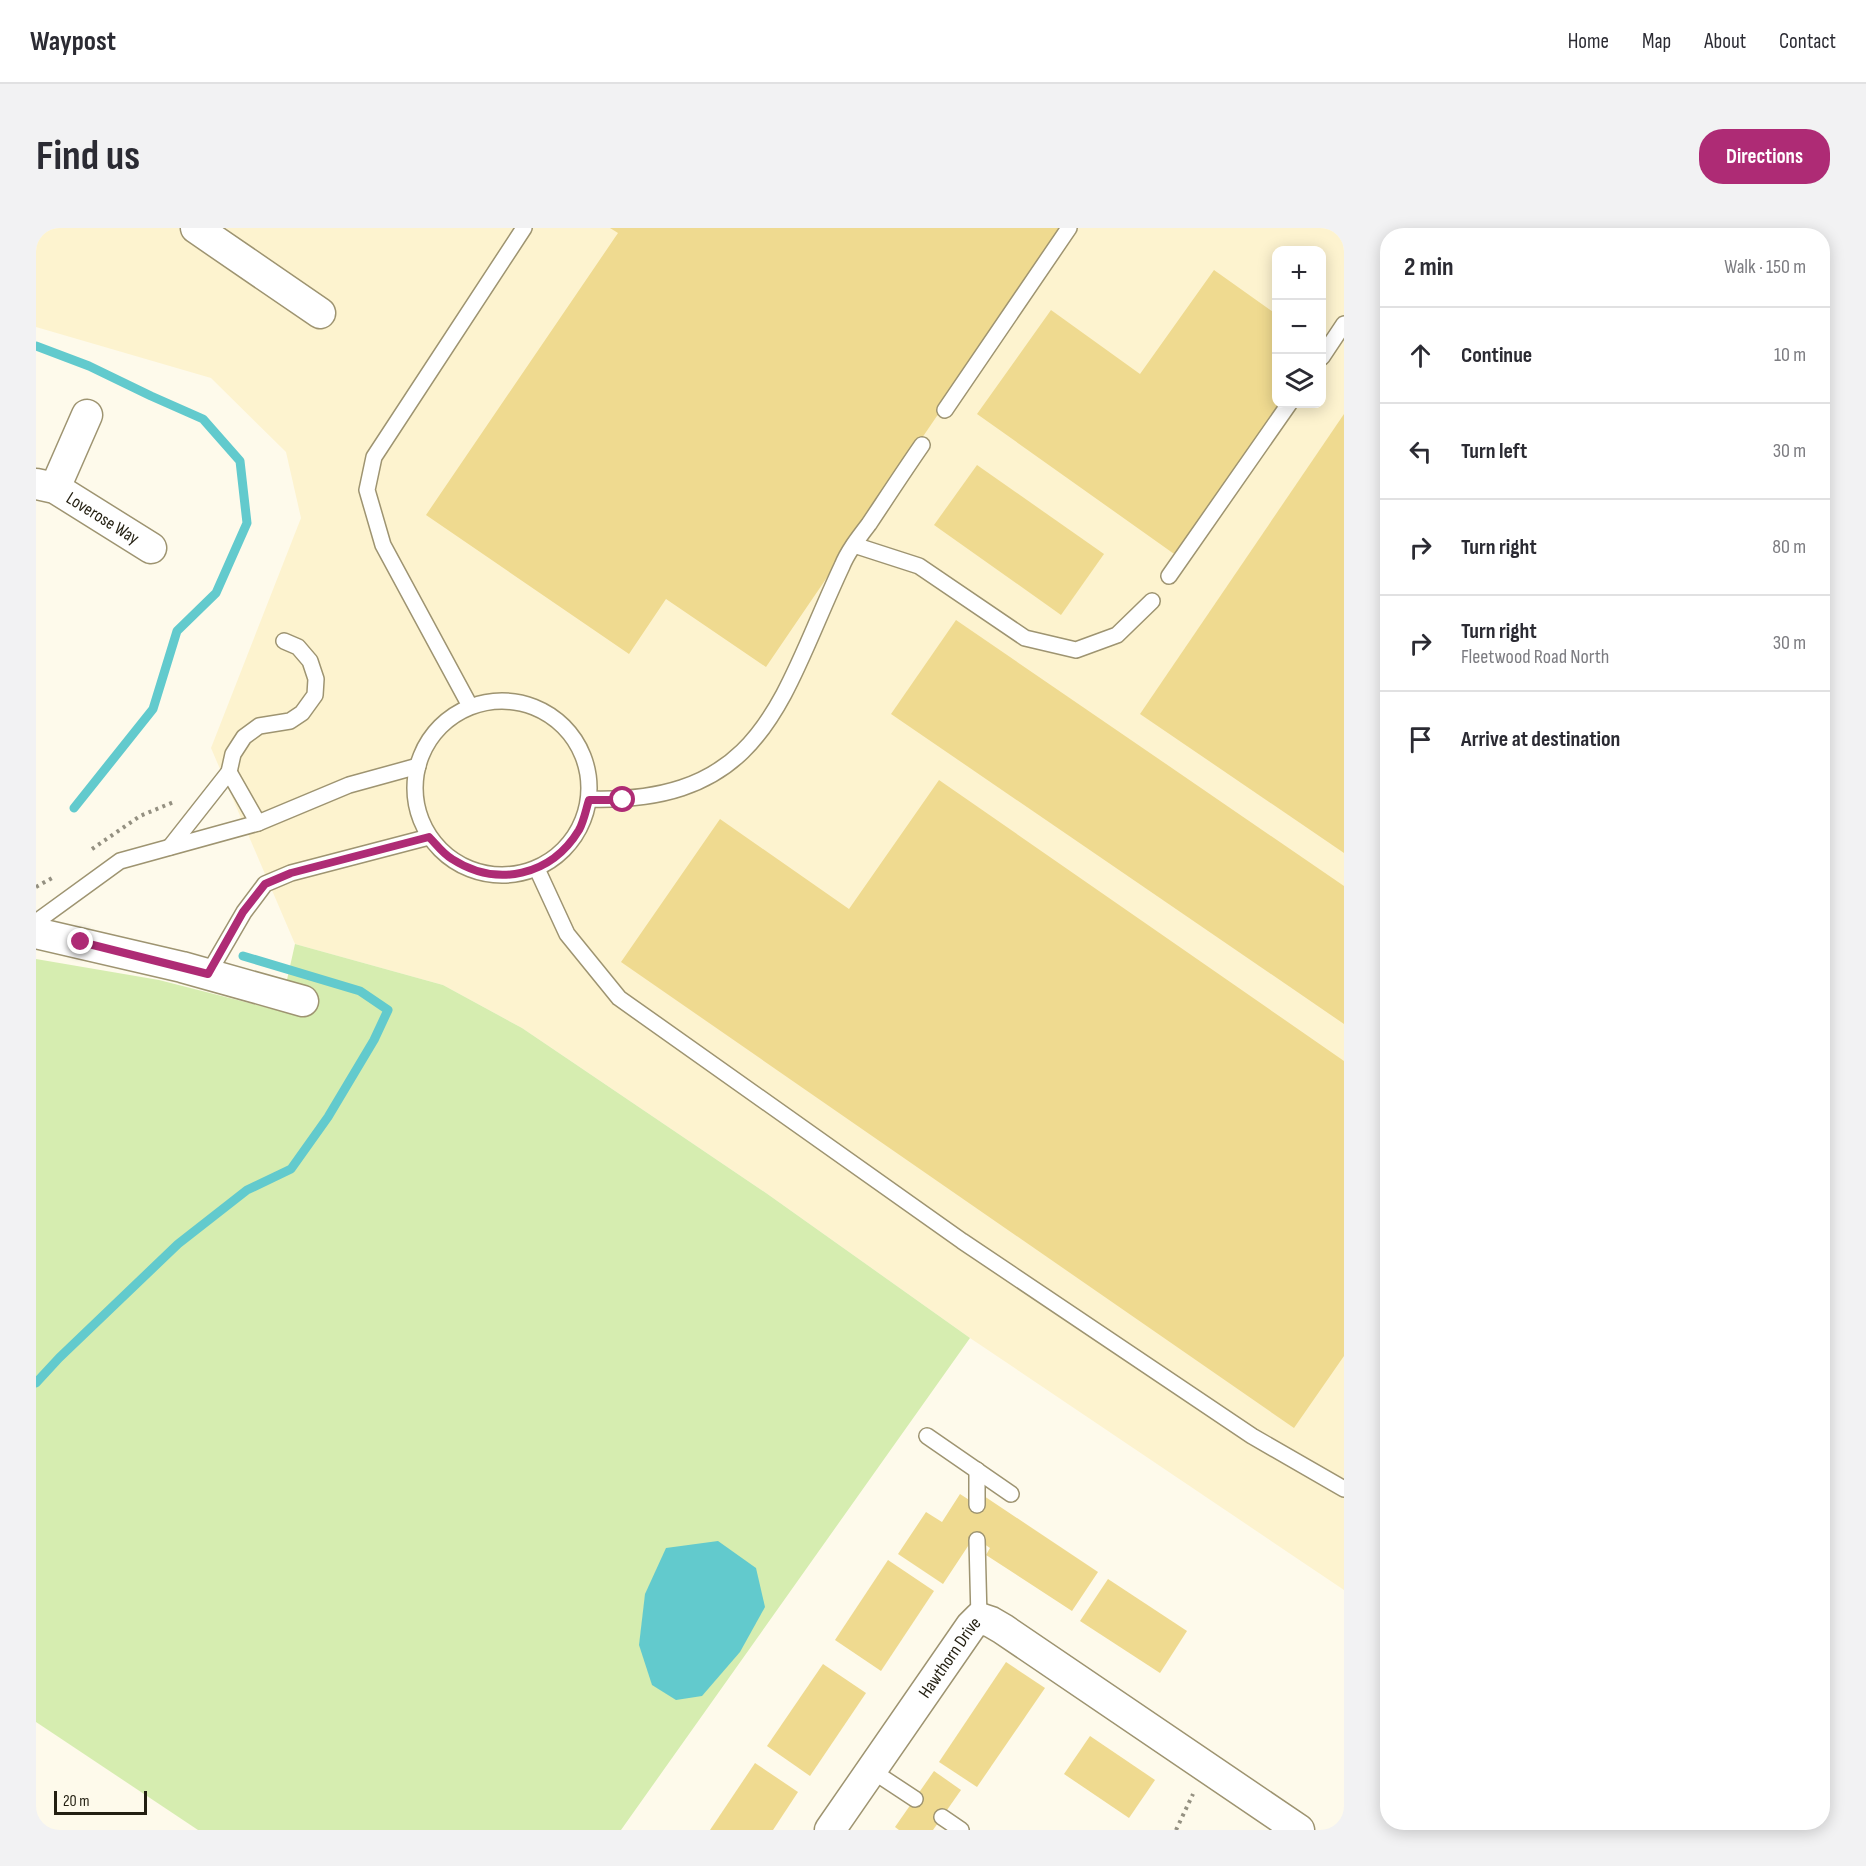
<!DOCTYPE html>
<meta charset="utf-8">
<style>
body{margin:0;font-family:"Sofia Sans Condensed",sans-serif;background:#f2f2f3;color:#2b2b33}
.controls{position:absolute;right:18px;top:18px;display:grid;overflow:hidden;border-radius:12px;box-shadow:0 3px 15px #0003}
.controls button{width:54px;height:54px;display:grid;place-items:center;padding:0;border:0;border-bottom:2px solid #e1e1e2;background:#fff;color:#2b2b33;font:30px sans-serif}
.scale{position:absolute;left:18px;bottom:15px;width:93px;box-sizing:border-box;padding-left:6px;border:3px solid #231f11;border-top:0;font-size:16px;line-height:21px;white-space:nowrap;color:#231f11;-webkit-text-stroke:4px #fefaeb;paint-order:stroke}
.stop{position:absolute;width:18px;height:18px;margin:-14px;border:4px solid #ae2b75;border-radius:50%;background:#fff}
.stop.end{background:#ae2b75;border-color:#fff;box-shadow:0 2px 6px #0008}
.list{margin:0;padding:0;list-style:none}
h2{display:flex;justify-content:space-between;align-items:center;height:78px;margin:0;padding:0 24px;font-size:26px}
h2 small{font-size:20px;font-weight:400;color:#7c7c81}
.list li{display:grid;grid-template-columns:39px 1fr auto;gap:18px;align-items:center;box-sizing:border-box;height:96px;padding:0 24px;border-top:2px solid #e1e1e2}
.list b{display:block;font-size:22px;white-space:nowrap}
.list p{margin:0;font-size:20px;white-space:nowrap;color:#7c7c81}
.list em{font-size:20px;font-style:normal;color:#7c7c81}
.icon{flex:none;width:33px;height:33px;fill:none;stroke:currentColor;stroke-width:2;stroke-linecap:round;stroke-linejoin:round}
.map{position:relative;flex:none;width:1308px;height:1602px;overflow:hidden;border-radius:24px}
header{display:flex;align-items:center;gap:36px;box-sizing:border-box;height:84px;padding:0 30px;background:#fff;border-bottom:2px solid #e1e1e2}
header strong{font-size:28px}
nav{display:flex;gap:33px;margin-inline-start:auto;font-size:21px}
.intro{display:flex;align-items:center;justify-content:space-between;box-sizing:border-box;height:144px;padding:0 36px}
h1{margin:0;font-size:42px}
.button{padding:15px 27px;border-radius:24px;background:#ae2b75;color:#fff;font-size:21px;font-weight:700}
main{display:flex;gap:36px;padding:0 36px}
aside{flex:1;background:#fff;border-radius:24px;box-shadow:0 3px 15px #0003}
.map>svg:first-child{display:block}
.built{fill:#fdf3cf;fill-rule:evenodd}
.green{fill:#d6edb0}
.water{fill:#62cacd}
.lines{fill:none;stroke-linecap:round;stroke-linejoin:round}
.stream{stroke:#62cacd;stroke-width:9}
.building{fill:#efda90}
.lane-casing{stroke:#9e9471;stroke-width:18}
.street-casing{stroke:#9e9471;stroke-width:33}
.path{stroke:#949081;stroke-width:4;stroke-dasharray:3 4.5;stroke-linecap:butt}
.lane{stroke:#fff;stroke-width:15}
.street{stroke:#fff;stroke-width:30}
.route{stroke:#ae2b75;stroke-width:8}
.labels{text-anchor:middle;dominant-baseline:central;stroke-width:6;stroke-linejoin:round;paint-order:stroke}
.street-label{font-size:18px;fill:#231f11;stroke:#fefaeb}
</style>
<header>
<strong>Waypost</strong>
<nav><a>Home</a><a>Map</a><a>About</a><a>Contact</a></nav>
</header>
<div class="intro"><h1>Find us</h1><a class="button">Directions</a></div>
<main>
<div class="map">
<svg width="1308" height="1602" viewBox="0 0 1308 1602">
<rect width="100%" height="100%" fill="#fefaeb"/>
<!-- built -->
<path class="built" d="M0 0H1308V1362L934 1110 730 965 486 800 407 757 259 716 175 520 265 290 250 224 175 150 0 99ZM1240 22H1286V176H1240Z"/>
<!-- green -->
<path class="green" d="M259 716 407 757 486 800 730 965 934 1110 585 1602H162L0 1494V731L123 752 244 783Z"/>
<!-- water -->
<path class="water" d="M682 1313 720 1340 729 1379 704 1424 666 1468 640 1472 616 1457 603 1417 609 1366 630 1320Z"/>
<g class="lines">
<!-- stream -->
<g class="stream">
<path d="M0 118 53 138 115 168 167 191 204 233 211 295 180 365 141 403 117 481 38 580"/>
<path d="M0 1155 23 1130 142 1016 211 962 255 941 292 889 338 812 352 782 324 763 207 728"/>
</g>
</g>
<!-- building -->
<g class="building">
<path d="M574 0H1029L730 439 630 371 593 426 390 287 582 5Z"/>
<path d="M1178 42 1240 86V176H1249L1141 328 941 186 1015 82 1104 146Z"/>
<path d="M1308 186V625L1104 486Z"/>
<path d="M941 237 1068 326 1025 387 898 297Z"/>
<path d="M920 392 1308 658V796L855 486Z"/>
<path d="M903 552 1308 833V1128L1258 1200 585 734 684 591 813 681Z"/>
<path d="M924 1266 941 1277 948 1268 1062 1344 1036 1383 950 1327 954 1320 938 1309 907 1356 862 1326 890 1284 906 1294Z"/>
<path d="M852 1332 898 1363 845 1443 799 1412Z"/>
<path d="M1072 1351 1151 1403 1124 1445 1044 1393Z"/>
<path d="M970 1434 1009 1460 941 1559 903 1534Z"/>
<path d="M787 1436 830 1465 774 1548 731 1518Z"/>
<path d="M1054 1508 1119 1552 1093 1590 1028 1546Z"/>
<path d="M719 1535 762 1564 737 1602H674Z"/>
<path d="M898 1543 925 1562 897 1602H863L859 1599Z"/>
</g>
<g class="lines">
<!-- lane casing -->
<g class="lane-casing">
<g id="lane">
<path d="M1286 129 1308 96"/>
<path d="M909 182 1033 0"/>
<path d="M818 317 883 338 989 410 1040 422 1081 407 1116 373"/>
<path d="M1133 348 1253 176"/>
<circle cx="466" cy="560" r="87"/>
<path d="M434 478 347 317 331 262 338 229 488 0"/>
<path d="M193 544 222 595"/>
<path d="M553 571C729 576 744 470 806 338 812 323 823 309 833 296 851 269 868 243 886 217"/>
<path d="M134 619 193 544 197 526 208 509 223 498 254 493 266 485 279 467 280 451 274 433 262 419 248 413"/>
<path d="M501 641 531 706 583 770 926 1013 1216 1208 1308 1261"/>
<path d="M0 694 84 633 222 595 313 557 382 538"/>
<path d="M172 746 208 684 229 656 255 645 393 609"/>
<path d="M891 1208 975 1266"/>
<path d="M941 1242V1277"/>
<path d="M941 1312 943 1390"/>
<path d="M835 1542 879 1571"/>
<path d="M906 1589 925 1602"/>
</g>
</g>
<!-- street casing -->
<g class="street-casing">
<g id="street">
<path d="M160 0 284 85"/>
<path id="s1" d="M0 256 19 260 115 320"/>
<path d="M19 260 51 187"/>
<path d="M0 705 146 739 267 773"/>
<path id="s2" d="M794 1602 935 1398 943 1390 955 1394 967 1401 1263 1602"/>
</g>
</g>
<!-- path -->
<g class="path">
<path d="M56 621 104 588 140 573"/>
<path d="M0 659 16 650"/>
<path d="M1140 1602 1157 1566"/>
</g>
<!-- lane -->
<use href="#lane" class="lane"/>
<!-- street -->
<use href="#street" class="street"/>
</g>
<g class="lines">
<!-- route -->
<path class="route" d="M45 714 172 746 207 684 229 656 255 645 393 609C400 616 407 626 416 631 461 660 515 648 543 602 548 593 550 581 553 572H587"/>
</g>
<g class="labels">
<!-- street labels -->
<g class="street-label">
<text stroke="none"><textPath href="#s1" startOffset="76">Loverose Way</textPath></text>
<text stroke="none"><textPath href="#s2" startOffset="210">Hawthorn Drive</textPath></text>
</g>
</g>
</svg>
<div class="controls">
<button>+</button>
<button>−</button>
<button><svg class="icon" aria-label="layers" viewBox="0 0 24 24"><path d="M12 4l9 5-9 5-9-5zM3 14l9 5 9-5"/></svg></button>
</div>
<div class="scale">20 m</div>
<div class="stop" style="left:587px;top:572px"></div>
<div class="stop end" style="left:45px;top:714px"></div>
</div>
<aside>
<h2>2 min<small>Walk · 150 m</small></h2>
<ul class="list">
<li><svg class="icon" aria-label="ahead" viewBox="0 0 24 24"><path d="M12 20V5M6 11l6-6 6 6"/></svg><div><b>Continue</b></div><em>10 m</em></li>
<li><svg class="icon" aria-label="left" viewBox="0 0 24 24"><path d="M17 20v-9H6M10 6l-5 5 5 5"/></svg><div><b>Turn left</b></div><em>30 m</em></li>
<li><svg class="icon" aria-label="right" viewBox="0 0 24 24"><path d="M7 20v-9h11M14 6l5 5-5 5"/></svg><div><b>Turn right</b></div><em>80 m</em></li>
<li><svg class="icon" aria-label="right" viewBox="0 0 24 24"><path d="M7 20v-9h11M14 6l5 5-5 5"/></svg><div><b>Turn right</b><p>Fleetwood Road North</p></div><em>30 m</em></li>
<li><svg class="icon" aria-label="arrive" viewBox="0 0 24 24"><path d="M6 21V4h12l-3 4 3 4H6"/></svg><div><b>Arrive at destination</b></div></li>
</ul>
</aside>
</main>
